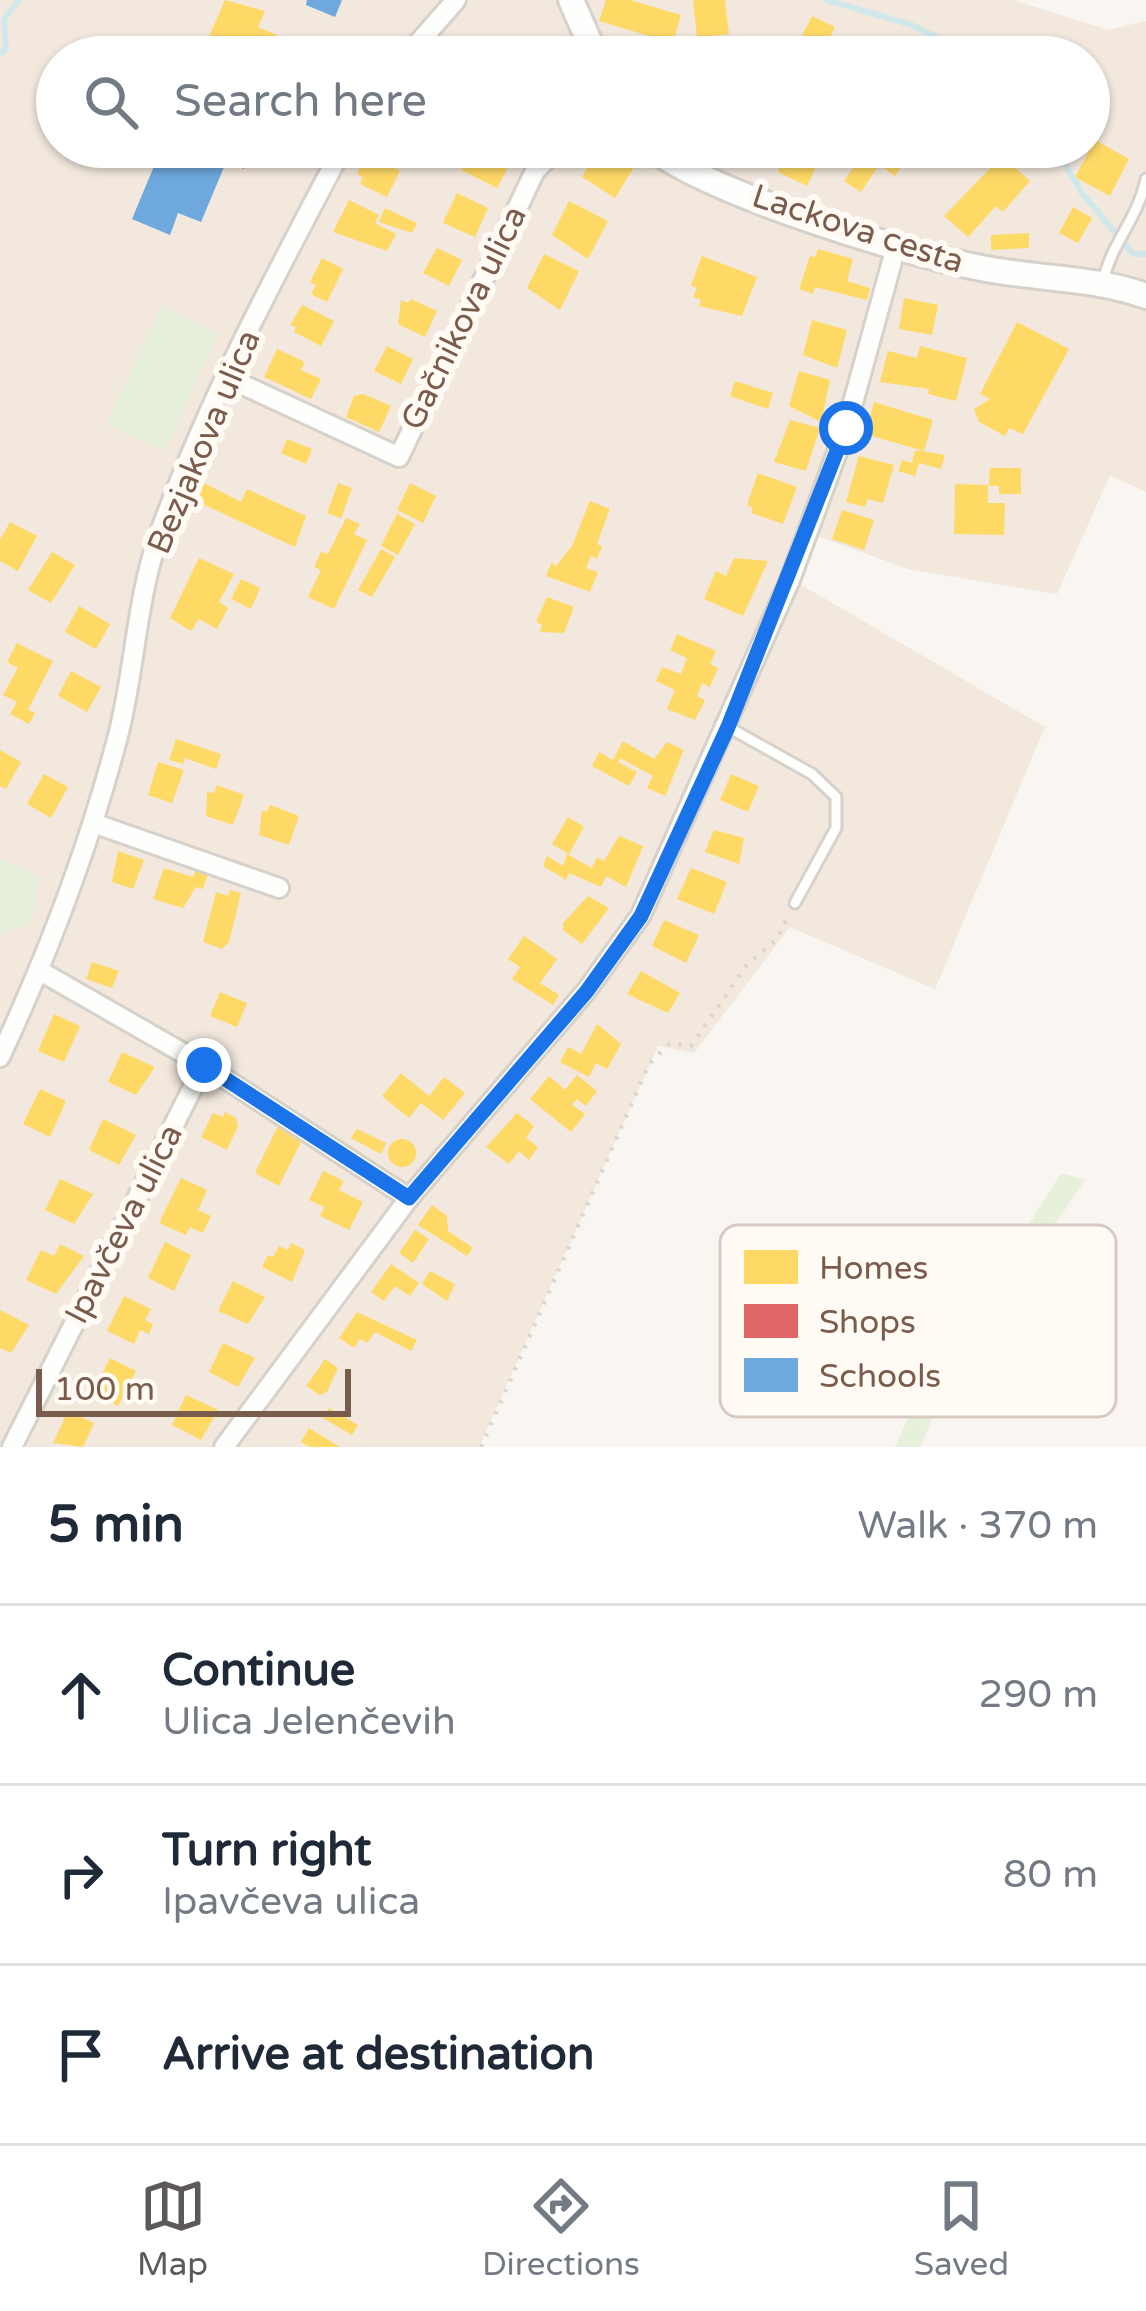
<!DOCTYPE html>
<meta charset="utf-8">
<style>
body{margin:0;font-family:"Varela Round",sans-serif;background:#f6f6f7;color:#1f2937}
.scale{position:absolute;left:36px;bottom:30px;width:315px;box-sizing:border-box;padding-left:12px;border:6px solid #7a5c4d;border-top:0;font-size:33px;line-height:42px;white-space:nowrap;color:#7a5c4d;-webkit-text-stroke:9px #fffaf3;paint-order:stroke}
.stop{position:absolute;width:36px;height:36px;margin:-27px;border:9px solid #1a73e8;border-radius:50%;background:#fff}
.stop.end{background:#1a73e8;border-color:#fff;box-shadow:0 3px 12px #0008}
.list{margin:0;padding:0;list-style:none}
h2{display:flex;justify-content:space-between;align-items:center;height:156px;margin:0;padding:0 48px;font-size:51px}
h2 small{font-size:39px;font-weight:400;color:#747a83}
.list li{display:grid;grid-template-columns:78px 1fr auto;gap:36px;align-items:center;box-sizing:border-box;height:180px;padding:0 48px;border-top:3px solid #e0e1e3}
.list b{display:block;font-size:45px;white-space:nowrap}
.list p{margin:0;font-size:39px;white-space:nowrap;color:#747a83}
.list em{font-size:39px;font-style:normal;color:#747a83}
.icon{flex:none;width:66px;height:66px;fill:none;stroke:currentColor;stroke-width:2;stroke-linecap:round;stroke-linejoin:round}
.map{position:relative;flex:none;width:1146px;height:1447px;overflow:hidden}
.search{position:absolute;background:#fff;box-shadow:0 3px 9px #0004;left:36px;right:36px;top:36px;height:132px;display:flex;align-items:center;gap:30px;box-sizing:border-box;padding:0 42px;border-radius:66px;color:#747a83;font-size:45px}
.sheet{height:696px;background:#fff}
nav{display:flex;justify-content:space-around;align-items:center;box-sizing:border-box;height:168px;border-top:3px solid #e0e1e3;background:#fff;font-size:33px;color:#747a83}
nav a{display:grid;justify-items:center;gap:6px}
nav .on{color:#5c585b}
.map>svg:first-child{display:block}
.residential{fill:#f2e8de;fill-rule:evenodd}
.green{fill:#e7f0db}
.homes{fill:#ffd966}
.shops{fill:#e06666}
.schools{fill:#6fa8dc}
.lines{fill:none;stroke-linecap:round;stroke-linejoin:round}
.stream{stroke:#d0e8ea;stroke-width:6}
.service-casing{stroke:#d7d1cb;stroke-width:15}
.minor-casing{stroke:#d7d1cb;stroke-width:24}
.tertiary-casing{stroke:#d7d1cb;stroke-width:30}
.path{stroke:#dcd5d0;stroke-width:4.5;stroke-dasharray:3 9;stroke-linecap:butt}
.service{stroke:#fefefd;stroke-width:9}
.minor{stroke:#fefefd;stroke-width:18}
.tertiary{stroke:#fefefd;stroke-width:24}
.route{stroke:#1a73e8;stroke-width:15}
.labels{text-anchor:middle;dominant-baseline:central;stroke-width:12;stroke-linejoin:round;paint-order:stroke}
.street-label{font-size:33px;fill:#7a5c4d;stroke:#fffaf3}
.key{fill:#fffaf3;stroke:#d7cbc1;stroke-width:3}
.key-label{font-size:33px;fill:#7a5c4d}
</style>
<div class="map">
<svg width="1146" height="1447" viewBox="0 0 1146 1447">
<rect width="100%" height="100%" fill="#f9f5f0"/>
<!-- residential -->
<path class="residential" d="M0 0H1013L1108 30 1146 21V492L1110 475 1057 594 908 569 817 536 798 583 1045 727 935 989 790 927 694 1053 658 1046 479 1447H0V933L31 923 38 877 0 859ZM57 57H1089V147H57Z"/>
<!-- green -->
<g class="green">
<path d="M162 306 218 334 164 451 106 424Z"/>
<path d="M0 859 39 876 31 923 0 933Z"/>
<path d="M1061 1173 1085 1180 949 1380 920 1447H895L910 1414Z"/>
</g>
<!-- homes -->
<g class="homes">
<path d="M225 0 265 11 258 27 318 53 316 57H200Z"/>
<path d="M606 0H630L681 15 673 43 599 21Z"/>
<path d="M693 0H725L729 34 697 38Z"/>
<path d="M812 16 835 27 823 51 800 40Z"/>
<path d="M849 35 889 57H837Z"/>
<path d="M454 37 483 57H440Z"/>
<path d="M1095 140 1129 159 1110 196 1075 177Z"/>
<path d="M484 147 513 158 497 188 461 170 468 156 477 161Z"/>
<path d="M600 147 636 164 615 198 582 177Z"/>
<path d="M790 147H825L807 186 778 172Z"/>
<path d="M867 147H896L908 155 895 176 879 165 861 192 844 181Z"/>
<path d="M1002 156 1030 181 1003 212 996 206 968 237 944 216Z"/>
<path d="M373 157 400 171 387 197 360 184 363 177 357 174 363 161 369 164Z"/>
<path d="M457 193 488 208 475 237 443 223Z"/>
<path d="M349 200 379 215 375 223 396 234 387 251 333 232Z"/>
<path d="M569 201 608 221 588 259 552 235Z"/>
<path d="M1073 207 1092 218 1078 243 1059 233Z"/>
<path d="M385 208 417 223 412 233 379 222Z"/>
<path d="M1029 233V248L991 250V235Z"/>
<path d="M437 248 462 260 449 286 423 273Z"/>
<path d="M818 249 853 259 847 281 870 288 867 300 815 287 813 294 799 289 810 256 815 257Z"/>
<path d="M544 254 579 271 560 310 527 288Z"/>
<path d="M702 256 757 277 742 316 699 306 701 300 693 297 697 288 691 285Z"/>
<path d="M322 258 343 269 327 302 311 294 316 285 310 282Z"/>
<path d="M904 298 938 305 932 335 899 329Z"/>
<path d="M411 299 437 311 425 337 398 324 401 300 408 303Z"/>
<path d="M302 305 334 321 321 346 294 332 296 327 290 325Z"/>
<path d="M812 320 847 330 837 368 803 355Z"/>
<path d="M1017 322 1069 349 1023 434 1009 428 1005 436 979 422 974 409 990 399 980 394Z"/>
<path d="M387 346 413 359 401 384 374 371Z"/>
<path d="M920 346 967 358 956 401 928 394 929 389 880 382 888 351 917 358Z"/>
<path d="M277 349 305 362 301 370 321 379 311 399 264 377Z"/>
<path d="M799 371 830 380 821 422 789 406Z"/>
<path d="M735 381 773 393 768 409 730 396Z"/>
<path d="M363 394 391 406 379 432 346 417 354 396Z"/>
<path d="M874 402 933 420 924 451 865 434Z"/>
<path d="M790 420 820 428 806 471 774 462Z"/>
<path d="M287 439 312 449 306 464 281 453Z"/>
<path d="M915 450 945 455 941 469 919 463 915 476 898 471 902 460 912 463Z"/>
<path d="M859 456 894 465 883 503 868 499 865 507 846 502Z"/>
<path d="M990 468H1021V494H999V486H989Z"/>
<path d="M758 473 797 487 783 524 751 513 753 508 747 505Z"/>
<path d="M204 483 241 502 247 489 306 516 295 547 196 501Z"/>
<path d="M338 483 352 488 341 518 327 513Z"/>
<path d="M410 483 436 496 423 523 397 510Z"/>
<path d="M955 484 988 485V503H1005L1004 535 954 534Z"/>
<path d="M590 501 610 509 597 544 602 546 597 559 591 556 586 568 598 572 590 592 546 576 552 562 555 567 572 546Z"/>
<path d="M842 510 874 520 864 550 832 539Z"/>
<path d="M397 514 415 524 398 555 381 546Z"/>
<path d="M346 518 360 524 354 534 367 540 334 609 308 597 321 570 314 567 321 552 328 554Z"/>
<path d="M10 522 37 536 18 571 0 561V540Z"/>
<path d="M381 549 395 557 372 597 358 590Z"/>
<path d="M52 552 75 565 51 603 28 590Z"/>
<path d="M199 558 234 574 219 602 228 608 217 629 199 619 191 631 170 618Z"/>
<path d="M734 558 768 561 743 616 704 599 716 571 726 576Z"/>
<path d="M241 579 260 588 251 609 231 599Z"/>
<path d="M547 597 574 607 564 633 540 632 542 625 536 622Z"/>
<path d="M79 606 110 624 96 649 65 632Z"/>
<path d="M677 634 716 651 710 664 718 668 710 687 702 683 697 696 705 700 695 720 667 709 675 690 656 681 662 667 681 674 687 658 670 650Z"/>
<path d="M17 643 53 661 28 710 35 713 29 724 10 714 17 702 3 695 18 668 7 662Z"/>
<path d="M71 671 101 687 87 712 58 696Z"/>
<path d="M176 739 221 754 216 769 185 758 183 764 169 760Z"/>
<path d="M623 741 654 759 667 742 684 750 665 796 647 788 653 776 620 758 618 762 637 772 629 786 592 766 599 752 613 760Z"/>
<path d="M0 750 21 762 6 789 0 786Z"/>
<path d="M158 762 184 770 172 803 148 795Z"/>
<path d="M44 774 68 787 51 818 27 804Z"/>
<path d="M731 774 759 786 748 812 720 800Z"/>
<path d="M217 785 244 795 233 825 206 816 207 792 214 793Z"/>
<path d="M270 805 299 816 289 845 259 835 262 810 267 812Z"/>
<path d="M568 817 584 827 569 854 552 844Z"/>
<path d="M714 830 744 838 739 864 705 852Z"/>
<path d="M619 836 643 846 626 887 606 876 601 887 569 873 566 880 543 866 547 856 563 866 567 854 592 868 597 857 604 861Z"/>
<path d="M118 851 144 860 133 889 112 882Z"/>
<path d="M197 867 209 871 203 889 196 887 183 908 153 899 164 868 193 877Z"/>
<path d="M691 868 727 882 714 914 677 899Z"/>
<path d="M230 890 241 893 229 942 222 949 203 942 216 892 228 896Z"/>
<path d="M588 896 609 908 582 944 563 930V923Z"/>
<path d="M664 920 699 935 686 963 652 946Z"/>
<path d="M524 936 557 959 540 983 559 995 553 1005 512 979 520 967 508 959Z"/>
<path d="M92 962 119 971 112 988 86 979Z"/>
<path d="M641 971 680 993 668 1013 627 994Z"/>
<path d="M220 992 247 1003 237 1027 210 1016Z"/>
<path d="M54 1014 80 1026 64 1062 38 1051Z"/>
<path d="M597 1024 621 1044 607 1069 596 1063 589 1077 560 1062 568 1047 581 1054Z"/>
<path d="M122 1052 155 1067 136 1095 108 1082Z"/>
<path d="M401 1073 429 1096 444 1077 465 1093 443 1120 421 1103 409 1118 382 1096Z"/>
<path d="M577 1075 597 1091 586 1106 577 1099 572 1105 585 1114 571 1132 530 1099 549 1076 565 1090Z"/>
<path d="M40 1089 66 1101 50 1137 23 1124Z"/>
<path d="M225 1112 236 1118 238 1126 227 1150 201 1137 213 1113 223 1117Z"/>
<path d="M517 1113 534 1126 526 1138 538 1147 529 1160 519 1151 509 1164 486 1147Z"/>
<path d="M103 1119 136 1135 119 1165 89 1150Z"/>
<path d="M278 1126 301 1142 279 1186 255 1173Z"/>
<path d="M357 1129 386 1143 381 1154 351 1138Z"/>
<circle cx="402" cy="1153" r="14"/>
<path d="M323 1171 344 1181 339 1190 363 1202 349 1230 320 1216 324 1207 309 1200Z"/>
<path d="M181 1178 207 1190 198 1210 211 1216 203 1233 190 1227 186 1235 159 1223Z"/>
<path d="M60 1179 93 1194 74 1224 45 1210Z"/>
<path d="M432 1205 447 1216 448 1231 473 1248 467 1256 418 1225Z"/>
<path d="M415 1230 429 1239 413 1263 399 1253Z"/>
<path d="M165 1242 191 1255 174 1291 148 1278Z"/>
<path d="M291 1243 305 1250 292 1282 262 1267 268 1255 273 1257 279 1246 288 1250Z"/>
<path d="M60 1244 84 1256 56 1294 26 1280 41 1250 54 1256Z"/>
<path d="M391 1264 419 1283 410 1296 395 1286 384 1301 371 1292Z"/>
<path d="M430 1271 455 1284 447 1301 422 1284Z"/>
<path d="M233 1281 265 1297 248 1324 218 1311Z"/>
<path d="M124 1296 151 1309 145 1320 153 1324 149 1334 140 1330 134 1344 107 1331Z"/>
<path d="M0 1310 29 1325 11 1353 0 1348Z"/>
<path d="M357 1312 417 1340 411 1351 375 1332 367 1343 360 1339 354 1348 339 1338Z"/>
<path d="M223 1343 255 1358 238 1387 209 1372Z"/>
<path d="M110 1358 136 1371 118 1406 93 1393Z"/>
<path d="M325 1359 338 1368 327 1392 320 1395 306 1386Z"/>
<path d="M186 1395 218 1410 201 1440 172 1425Z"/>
<path d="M329 1408 358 1425 352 1435 323 1418Z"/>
<path d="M68 1411 94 1423 83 1447 53 1443Z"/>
<path d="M309 1428 340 1447H310L301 1442Z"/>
</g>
<!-- shops -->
<path class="shops" d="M196 147H264L257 166 247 161 244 169Z"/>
<!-- schools -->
<g class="schools">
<path d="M307 0H342L335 17 306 5Z"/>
<path d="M162 147H196L227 160 201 222 178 213 170 235 132 219Z"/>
</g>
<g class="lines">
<!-- stream -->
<g class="stream">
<path d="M827 0 912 25 975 57"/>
<path d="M0 54 6 49 4 19 19 0"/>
<path d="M1055 147 1082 193 1133 254H1146"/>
</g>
<!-- service casing -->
<g class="service-casing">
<g id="service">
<path d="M1103 282C1111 243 1138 219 1146 179"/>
<path d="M728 727 812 774 836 797V828L795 903"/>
</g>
</g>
<!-- minor casing -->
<g class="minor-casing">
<g id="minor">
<path d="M406 57 456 0"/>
<path d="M228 378 399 457 535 171 558 147"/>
<path d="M93 823 279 888"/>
<path d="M40 971 204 1065 409 1198"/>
<path d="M0 1057C49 952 90 844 119 732 135 667 137 597 159 535 207 402 277 272 343 147"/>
<path d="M12 1447 204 1065"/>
<path d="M224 1447 409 1198 587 990 641 915 790 580 846 428 896 247"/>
</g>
</g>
<!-- tertiary casing -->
<g class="tertiary-casing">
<g id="tertiary">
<path d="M571 0 596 57"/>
<path d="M651 147C708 193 906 254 981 268 1035 279 1094 277 1146 296"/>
</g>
</g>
<!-- path -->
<g class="path">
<path d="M276 161 282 147"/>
<path d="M481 1447 649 1064 669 1044 691 1046 746 966 776 940 790 913"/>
</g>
<!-- service -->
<use href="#service" class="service"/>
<!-- minor -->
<use href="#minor" class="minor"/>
<!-- tertiary -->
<use href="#tertiary" class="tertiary"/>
</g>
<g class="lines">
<!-- route -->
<path class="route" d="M204 1065 409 1198 587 991 641 916 728 727 846 428"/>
</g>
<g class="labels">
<!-- street labels -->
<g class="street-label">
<text transform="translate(858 229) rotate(18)">Lackova cesta</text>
<text transform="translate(464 318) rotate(-64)">Gačnikova ulica</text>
<text transform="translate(204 442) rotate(-67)">Bezjakova ulica</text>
<text transform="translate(124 1224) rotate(-63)">Ipavčeva ulica</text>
</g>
</g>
<!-- legend -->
<rect x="720" y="1225" width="396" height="192" rx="18" class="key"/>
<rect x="744" y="1250" width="54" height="34" fill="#ffd966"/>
<rect x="744" y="1304" width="54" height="34" fill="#e06666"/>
<rect x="744" y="1358" width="54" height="34" fill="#6fa8dc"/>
<g class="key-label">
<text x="819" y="1279">Homes</text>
<text x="819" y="1333">Shops</text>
<text x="819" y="1387">Schools</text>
</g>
</svg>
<div class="scale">100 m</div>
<div class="stop" style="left:846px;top:428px"></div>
<div class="stop end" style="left:204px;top:1065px"></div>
<div class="search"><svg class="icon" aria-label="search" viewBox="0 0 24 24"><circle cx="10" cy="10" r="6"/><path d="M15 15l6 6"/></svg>Search here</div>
</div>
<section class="sheet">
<h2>5 min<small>Walk · 370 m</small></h2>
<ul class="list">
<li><svg class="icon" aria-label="ahead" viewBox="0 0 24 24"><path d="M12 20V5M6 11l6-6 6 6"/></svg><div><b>Continue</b><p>Ulica Jelenčevih</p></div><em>290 m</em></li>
<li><svg class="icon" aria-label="right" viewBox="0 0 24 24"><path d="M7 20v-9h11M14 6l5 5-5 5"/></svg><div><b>Turn right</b><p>Ipavčeva ulica</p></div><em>80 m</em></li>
<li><svg class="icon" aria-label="arrive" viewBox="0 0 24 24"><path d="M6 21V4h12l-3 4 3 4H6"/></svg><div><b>Arrive at destination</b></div></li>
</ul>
</section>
<nav>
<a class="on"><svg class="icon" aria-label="map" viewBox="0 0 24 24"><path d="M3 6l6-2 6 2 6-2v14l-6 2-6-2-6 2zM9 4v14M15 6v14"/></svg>Map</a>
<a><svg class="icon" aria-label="directions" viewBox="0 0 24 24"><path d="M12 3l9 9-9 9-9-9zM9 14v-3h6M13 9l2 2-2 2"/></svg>Directions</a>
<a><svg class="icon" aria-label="saved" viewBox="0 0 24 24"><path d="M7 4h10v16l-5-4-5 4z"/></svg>Saved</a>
</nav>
